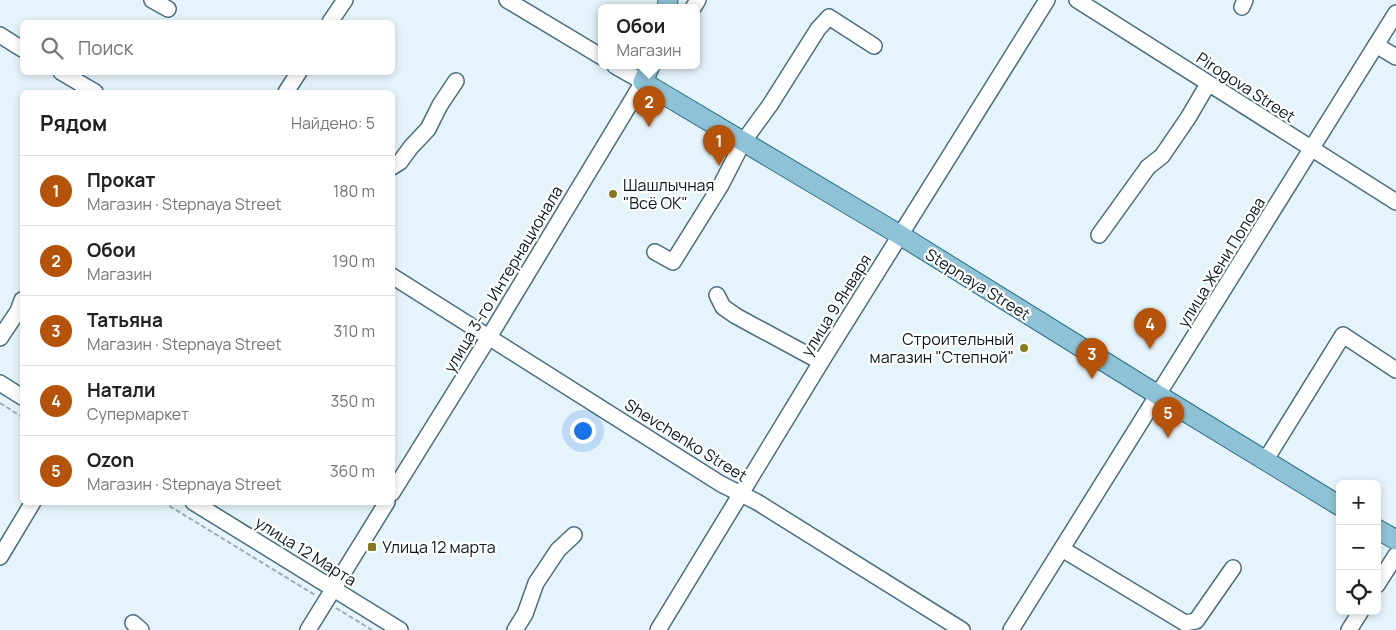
<!DOCTYPE html>
<html lang="ru">
<meta charset="utf-8">
<style>
body{margin:0;font-family:Manrope,sans-serif;background:#f6f6f6;color:#222}
.controls{position:absolute;right:15px;bottom:15px;display:grid;overflow:hidden;border-radius:8px;box-shadow:0 2px 8px #0003}
.controls button{width:45px;height:45px;display:grid;place-items:center;padding:0;border:0;border-bottom:1px solid #e0e0e0;background:#fff;color:#222;font:25px sans-serif}
.you{position:absolute;left:582px;top:430px;width:18px;height:18px;margin:-12px;border:4px solid #fff;border-radius:50%;background:#1a73e8;box-shadow:0 0 0 8px #1a73e833}
.badge{display:grid;place-items:center;width:32px;height:32px;border-radius:50%;background:#b45309;color:#fff;font-size:16px;font-weight:700}
.pin{position:absolute;translate:-50% -41px;filter:drop-shadow(0 1px 2px #0008)}
.pin::after{content:'';position:absolute;top:26px;width:18px;height:15px;background:inherit;clip-path:polygon(0 0,100% 0,50% 100%)}
.popup{position:absolute;left:598px;top:4px;width:102px;height:65px;box-sizing:border-box;display:grid;place-content:center;border-radius:8px;background:#fff;filter:drop-shadow(0 1px 4px #0005);font-size:16px;white-space:nowrap;color:#767676}
.popup b{font-size:19px;color:#222}
.popup::after{content:'';position:absolute;left:50%;top:100%;margin-left:-10px;border:10px solid transparent;border-top-color:#fff}
.list{margin:0;padding:0;list-style:none}
h2{display:flex;justify-content:space-between;align-items:center;height:65px;margin:0;padding:0 20px;font-size:21px}
h2 small{font-size:16px;font-weight:400;color:#767676}
.list li{display:grid;grid-template-columns:32px 1fr auto;gap:15px;align-items:center;box-sizing:border-box;height:70px;padding:0 20px;border-top:1px solid #e0e0e0}
.list b{display:block;font-size:19px;white-space:nowrap}
.list p{margin:0;font-size:16px;white-space:nowrap;color:#767676}
.list em{font-size:16px;font-style:normal;color:#767676}
.icon{flex:none;width:28px;height:28px;fill:none;stroke:currentColor;stroke-width:2;stroke-linecap:round;stroke-linejoin:round}
.map{position:relative;flex:none;width:1396px;height:630px;overflow:hidden}
.search{position:absolute;background:#fff;box-shadow:0 2px 8px #0003;left:20px;top:20px;width:375px;height:55px;display:flex;align-items:center;gap:12px;box-sizing:border-box;padding:0 18px;border-radius:8px;color:#767676;font-size:19px}
.panel{position:absolute;background:#fff;box-shadow:0 2px 8px #0003;left:20px;top:90px;width:375px;height:415px;border-radius:8px}
.map>svg:first-child{display:block}
.lines{fill:none;stroke-linecap:round;stroke-linejoin:round}
.minor-casing{stroke:#4a6e7d;stroke-width:18}
.major-casing{stroke:#2e6d85;stroke-width:21}
.path{stroke:#9eadb4;stroke-width:2;stroke-dasharray:5 2.5;stroke-linecap:butt}
.minor{stroke:#fff;stroke-width:15}
.major{stroke:#8ec3d7;stroke-width:19}
.poi-dot{fill:#857a1f;stroke:#fff;stroke-width:2}
.labels{text-anchor:middle;dominant-baseline:central;stroke-width:4.5;stroke-linejoin:round;paint-order:stroke}
.street-label{font-size:16px;fill:#09181e;stroke:#fff}
.poi-label{font-size:16px;fill:#09181e;stroke:#fff;text-anchor:start}
</style>
<div class="map">
<svg width="1396" height="630" viewBox="0 0 1396 630">
<rect width="100%" height="100%" fill="#e5f4fb"/>
<g class="lines">
<!-- minor casing -->
<g class="minor-casing">
<g id="minor">
<path d="M152 0 168 9"/>
<path d="M507 0 602 57"/>
<path d="M1077 0 1396 202"/>
<path d="M1242 7 1245 0"/>
<path d="M693 8 698 0"/>
<path d="M330 22 345 0"/>
<path d="M0 35 22 49"/>
<path d="M1376 45 1396 57"/>
<path d="M61 72 95 92"/>
<path d="M286 92 299 72"/>
<path d="M392 167 400 162 411 147 428 129 440 105 456 81"/>
<path d="M1099 235 1148 167 1162 156 1188 118 1208 84"/>
<path d="M655 252 673 262 721 185 743 142 770 105 818 29 829 17 874 46"/>
<path d="M392 276 721 484 757 502 962 630"/>
<path d="M717 295 723 307 736 316 821 362"/>
<path d="M0 338 18 311 22 300"/>
<path d="M0 383 22 397"/>
<path d="M1265 461 1343 335 1396 370"/>
<path d="M392 493 489 337 643 82 615 66"/>
<path d="M193 502 400 630"/>
<path d="M1062 549 1185 623 1196 621 1233 568"/>
<path d="M0 557 33 502"/>
<path d="M1377 585 1396 555"/>
<path d="M133 623 141 630"/>
<path d="M308 630 387 502"/>
<path d="M515 630 525 614 536 583 558 550 574 535"/>
<path d="M658 630 821 362 1047 0"/>
<path d="M1011 630 1396 13"/>
<path d="M1349 630 1361 611"/>
</g>
</g>
<!-- major casing -->
<g class="major-casing">
<g id="major">
<path d="M667 8 668 0"/>
<path d="M650 66 643 82 900 235 1158 395 1340 506"/>
<path d="M1377 529 1396 540"/>
</g>
</g>
<!-- path -->
<g class="path">
<path d="M0 403 22 417"/>
<path d="M163 502 315 595"/>
<path d="M336 608 372 630"/>
</g>
<!-- minor -->
<use href="#minor" class="minor"/>
<!-- major -->
<use href="#major" class="major"/>
</g>
<!-- markers -->
<g class="poi-dot">
<circle cx="613" cy="194" r="5"/>
<circle cx="1024" cy="348" r="5"/>
<rect x="367" y="542" width="10" height="10" rx="2.5"/>
</g>
<g class="labels">
<!-- street labels -->
<g class="street-label">
<text transform="translate(1246 87) rotate(33)">Pirogova Street</text>
<text transform="translate(1221 262) rotate(-58)">улица Жени Попова</text>
<text transform="translate(503 279) rotate(-59)">улица 3-го Интернационала</text>
<text transform="translate(978 284) rotate(32)">Stepnaya Street</text>
<text transform="translate(836 305) rotate(-58)">улица 9 Января</text>
<text transform="translate(686 440) rotate(32)">Shevchenko Street</text>
<text transform="translate(306 551) rotate(32)">улица 12 Марта</text>
</g>
<!-- poi labels -->
<g class="poi-label">
<text x="623" y="185">Шашлычная<tspan x="623" dy="18">"Всё ОК"</tspan></text>
<text x="1014" y="339" text-anchor="end">Строительный<tspan x="1014" dy="18">магазин "Степной"</tspan></text>
<text x="382" y="547">Улица 12 марта</text>
</g>
</g>
</svg>
<div class="controls">
<button>+</button>
<button>−</button>
<button><svg class="icon" aria-label="locate" viewBox="0 0 24 24"><circle cx="12" cy="12" r="6"/><path d="M12 2v4M12 18v4M2 12h4M18 12h4"/></svg></button>
</div>
<div class="you"></div>
<div class="pin badge" style="left:719px;top:166px">1</div>
<div class="pin badge" style="left:649px;top:127px">2</div>
<div class="popup"><b>Обои</b>Магазин</div>
<div class="pin badge" style="left:1092px;top:379px">3</div>
<div class="pin badge" style="left:1150px;top:349px">4</div>
<div class="pin badge" style="left:1168px;top:438px">5</div>
<div class="search"><svg class="icon" aria-label="search" viewBox="0 0 24 24"><circle cx="10" cy="10" r="6"/><path d="M15 15l6 6"/></svg>Поиск</div>
<section class="panel">
<h2>Рядом<small>Найдено: 5</small></h2>
<ul class="list">
<li><span class="badge">1</span><div><b>Прокат</b><p>Магазин · Stepnaya Street</p></div><em>180 m</em></li>
<li><span class="badge">2</span><div><b>Обои</b><p>Магазин</p></div><em>190 m</em></li>
<li><span class="badge">3</span><div><b>Татьяна</b><p>Магазин · Stepnaya Street</p></div><em>310 m</em></li>
<li><span class="badge">4</span><div><b>Натали</b><p>Супермаркет</p></div><em>350 m</em></li>
<li><span class="badge">5</span><div><b>Ozon</b><p>Магазин · Stepnaya Street</p></div><em>360 m</em></li>
</ul>
</section>
</div>
